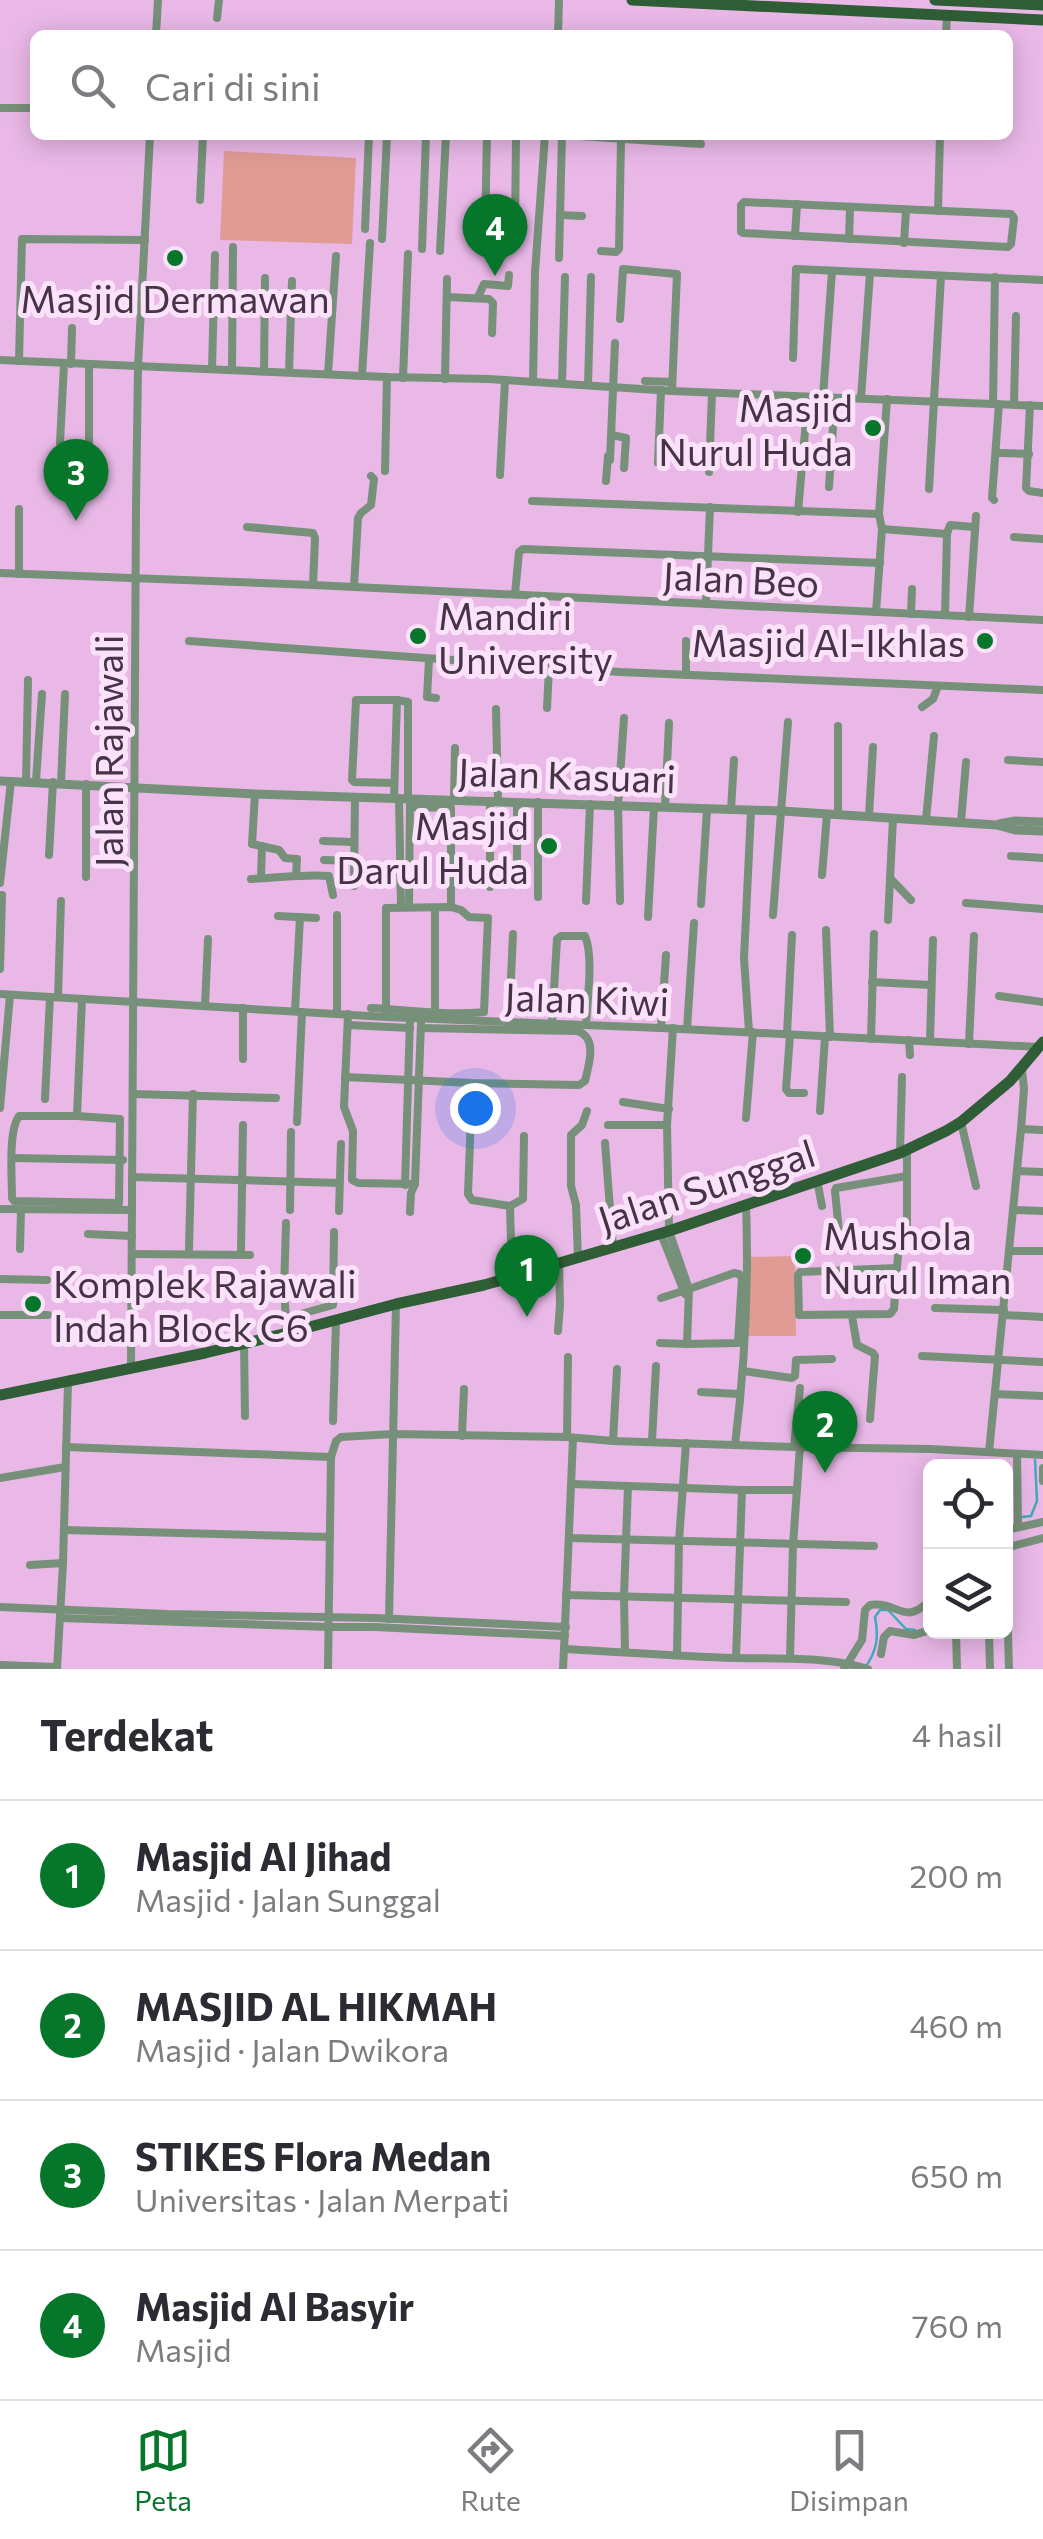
<!DOCTYPE html>
<html lang="id">
<meta charset="utf-8">
<style>
body{margin:0;font-family:Commissioner,sans-serif;background:#f7f7f7;color:#2b2b33}
.controls{position:absolute;right:30px;bottom:30px;display:grid;overflow:hidden;border-radius:15px;box-shadow:0 5px 25px #0003}
.controls button{width:90px;height:90px;display:grid;place-items:center;padding:0;border:0;border-bottom:2px solid #e1e1e2;background:#fff;color:#2b2b33;font:50px sans-serif}
.you{position:absolute;left:475px;top:1108px;width:35px;height:35px;margin:-25px;border:8px solid #fff;border-radius:50%;background:#1a73e8;box-shadow:0 0 0 15px #1a73e833}
.badge{display:grid;place-items:center;width:65px;height:65px;border-radius:50%;background:#05762a;color:#fff;font-size:32px;font-weight:700}
.pin{position:absolute;translate:-50% -82px;filter:drop-shadow(0 2px 5px #0008)}
.pin::after{content:'';position:absolute;top:52px;width:35px;height:30px;background:inherit;clip-path:polygon(0 0,100% 0,50% 100%)}
.list{margin:0;padding:0;list-style:none}
h2{display:flex;justify-content:space-between;align-items:center;height:130px;margin:0;padding:0 40px;font-size:42px}
h2 small{font-size:32px;font-weight:400;color:#7c7c81}
.list li{display:grid;grid-template-columns:65px 1fr auto;gap:30px;align-items:center;box-sizing:border-box;height:150px;padding:0 40px;border-top:2px solid #e1e1e2}
.list b{display:block;font-size:38px;white-space:nowrap}
.list p{margin:0;font-size:32px;white-space:nowrap;color:#7c7c81}
.list em{font-size:32px;font-style:normal;color:#7c7c81}
.icon{flex:none;width:55px;height:55px;fill:none;stroke:currentColor;stroke-width:2;stroke-linecap:round;stroke-linejoin:round}
.map{position:relative;flex:none;width:1043px;height:1669px;overflow:hidden}
.search{position:absolute;background:#fff;box-shadow:0 5px 25px #0003;left:30px;right:30px;top:30px;height:110px;display:flex;align-items:center;gap:25px;box-sizing:border-box;padding:0 35px;border-radius:15px;color:#7c7c81;font-size:38px}
.sheet{height:730px;background:#fff}
nav{display:flex;justify-content:space-around;align-items:center;box-sizing:border-box;height:140px;border-top:2px solid #e1e1e2;background:#fff;font-size:28px;color:#7c7c81}
nav a{display:grid;justify-items:center;gap:5px}
nav .on{color:#05762a}
.map>svg:first-child{display:block}
.green{fill:#e09c94}
.lines{fill:none;stroke-linecap:round;stroke-linejoin:round}
.stream{stroke:#40aab8;stroke-width:2.5}
.minor{stroke:#779079;stroke-width:8}
.tertiary{stroke:#779079;stroke-width:9}
.primary{stroke:#2f5e36;stroke-width:11}
.poi-dot{fill:#05762a;stroke:#fbe2fa;stroke-width:4}
.labels{text-anchor:middle;dominant-baseline:central;stroke-width:10;stroke-linejoin:round;paint-order:stroke}
.poi-label{font-size:38px;fill:#463346;stroke:#fbe2fa;text-anchor:end}
.street-label{font-size:38px;fill:#463346;stroke:#fbe2fa}
</style>
<div class="map">
<svg width="1043" height="1669" viewBox="0 0 1043 1669">
<rect width="100%" height="100%" fill="#e9b8e7"/>
<!-- green -->
<g class="green">
<path d="M224 151 356 158 352 244 220 240Z"/>
<path d="M795 1256 796 1336H747L746 1257Z"/>
</g>
<g class="lines">
<!-- stream -->
<g class="stream">
<path d="M1022 1517 1031 1516 1037 1501 1035 1460"/>
<path d="M865 1668C877 1650 879 1638 875 1617L880 1610H888L906 1629 915 1630"/>
</g>
<!-- minor -->
<g class="minor">
<path d="M217 18 219 0"/>
<path d="M156 35 158 0"/>
<path d="M558 35 559 0"/>
<path d="M946 35 947 15"/>
<path d="M0 108H35"/>
<path d="M487 135 485 232 502 236"/>
<path d="M564 135 701 144"/>
<path d="M200 200 203 135"/>
<path d="M744 202 1011 214 1014 218 1011 244 1008 247 743 233 741 232V205Z"/>
<path d="M938 211 940 135"/>
<path d="M560 215 582 216"/>
<path d="M365 229 369 135"/>
<path d="M515 233 516 135"/>
<path d="M795 236 797 204"/>
<path d="M382 239 387 135"/>
<path d="M849 239 850 208"/>
<path d="M904 243 906 210"/>
<path d="M422 249 426 135"/>
<path d="M440 251 446 135"/>
<path d="M601 251 616 252 619 249 621 140"/>
<path d="M559 258 562 135"/>
<path d="M447 297 489 299 493 303 492 333"/>
<path d="M478 297 484 284 508 286 509 275"/>
<path d="M620 319 623 269 677 274 672 391"/>
<path d="M793 358 796 269 1043 280"/>
<path d="M0 360 387 377 489 379 672 391 1043 406"/>
<path d="M19 361 22 239 145 240"/>
<path d="M71 364 72 328"/>
<path d="M212 369 215 255"/>
<path d="M232 369 233 247"/>
<path d="M264 371 265 278"/>
<path d="M289 372 292 281"/>
<path d="M328 374 336 256"/>
<path d="M362 376 370 243"/>
<path d="M403 378 408 254"/>
<path d="M445 379 447 279"/>
<path d="M645 381 672 382"/>
<path d="M533 382 535 272 545 135"/>
<path d="M562 383 565 277"/>
<path d="M588 385 591 277"/>
<path d="M823 397 832 271"/>
<path d="M861 398 870 273"/>
<path d="M993 404 995 277"/>
<path d="M1014 405 1016 316"/>
<path d="M1030 405 1026 488 1029 491 1043 493"/>
<path d="M612 435 626 438 624 468"/>
<path d="M60 443 64 364"/>
<path d="M1000 453 1029 454"/>
<path d="M89 459V365"/>
<path d="M610 460 615 343"/>
<path d="M658 463 661 390"/>
<path d="M385 471 387 377"/>
<path d="M709 472 712 393"/>
<path d="M500 475 505 380"/>
<path d="M606 481 608 456"/>
<path d="M829 487 835 398"/>
<path d="M929 489 941 276"/>
<path d="M994 500 992 498 999 404"/>
<path d="M532 501 879 514"/>
<path d="M19 509V574"/>
<path d="M798 512 808 397"/>
<path d="M247 527 313 533 315 538 313 585"/>
<path d="M882 529 947 534 950 525 974 527"/>
<path d="M1014 537 1043 539"/>
<path d="M0 573 313 585 1043 620"/>
<path d="M354 587 358 518 361 513 371 505 374 479 371 476"/>
<path d="M515 594 519 552 523 549 880 563"/>
<path d="M706 603 710 507"/>
<path d="M876 612 882 529 879 514 887 399"/>
<path d="M911 614 912 589"/>
<path d="M945 615 947 534"/>
<path d="M969 617 976 516"/>
<path d="M189 641 620 672 1043 690"/>
<path d="M686 641V675"/>
<path d="M429 660 427 697 436 698"/>
<path d="M922 707 933 699 938 686"/>
<path d="M547 708 549 667"/>
<path d="M496 709 498 802"/>
<path d="M1008 760 1043 762"/>
<path d="M36 781 42 694"/>
<path d="M26 782 28 680"/>
<path d="M61 783 65 694"/>
<path d="M394 783 354 782 352 780 356 700H397L408 702V798"/>
<path d="M86 784V877"/>
<path d="M255 794 252 844 279 850 285 858 297 859 296 876"/>
<path d="M394 798 397 700"/>
<path d="M399 798 401 907"/>
<path d="M454 800 455 748"/>
<path d="M490 801V887"/>
<path d="M410 807 451 808V907"/>
<path d="M665 807 669 723"/>
<path d="M731 810 734 760"/>
<path d="M838 814V726"/>
<path d="M869 816 873 747"/>
<path d="M926 820 934 736"/>
<path d="M961 822 966 762"/>
<path d="M323 841 354 842"/>
<path d="M49 855 53 782"/>
<path d="M1011 856 1043 858"/>
<path d="M324 860 354 861"/>
<path d="M822 875 827 814"/>
<path d="M261 878 262 846"/>
<path d="M517 878V802"/>
<path d="M890 878 911 900"/>
<path d="M251 879C277 878 303 874 329 876L333 895"/>
<path d="M0 883 11 781"/>
<path d="M354 886 355 797"/>
<path d="M538 897V802"/>
<path d="M586 901 590 804"/>
<path d="M620 901 618 805 624 718"/>
<path d="M966 903 1043 909"/>
<path d="M701 904 707 809"/>
<path d="M409 907 410 802"/>
<path d="M435 908V1014"/>
<path d="M337 915V1013"/>
<path d="M773 915 788 722"/>
<path d="M278 916 316 918"/>
<path d="M648 917 654 807"/>
<path d="M888 920 893 818"/>
<path d="M826 930 830 1037"/>
<path d="M0 969 2 895"/>
<path d="M872 982 931 985"/>
<path d="M0 994 386 1017 661 1028 1039 1047"/>
<path d="M999 996 1043 1002"/>
<path d="M58 997 61 901"/>
<path d="M205 1006 208 939"/>
<path d="M371 1008C408 1010 448 1016 484 1012L488 918 469 917 461 910 451 907 386 908V1017"/>
<path d="M295 1011 300 917"/>
<path d="M348 1014 344 1107 353 1131 352 1180 358 1183 415 1184"/>
<path d="M509 1021 513 934"/>
<path d="M552 1023 557 939 561 936H585C594 957 587 1001 586 1025"/>
<path d="M348 1025 410 1028"/>
<path d="M661 1028 666 955"/>
<path d="M687 1029 694 923"/>
<path d="M749 1032 744 958 751 811"/>
<path d="M787 1034 792 935"/>
<path d="M790 1035 786 1089 789 1093H804"/>
<path d="M871 1039 874 934"/>
<path d="M909 1040 910 1055"/>
<path d="M930 1041 933 940"/>
<path d="M969 1044 974 936"/>
<path d="M243 1059V1008"/>
<path d="M345 1077 473 1083 579 1085 585 1081C589 1064 598 1037 577 1031L421 1028"/>
<path d="M472 1090 468 1194 472 1200 510 1206 512 1277"/>
<path d="M134 1094 276 1098"/>
<path d="M45 1099 50 997"/>
<path d="M623 1102 669 1109"/>
<path d="M0 1108 10 995"/>
<path d="M820 1111 825 1037"/>
<path d="M19 1116H77L120 1119 119 1203 14 1201 12 1198C12 1177 8 1131 19 1116Z"/>
<path d="M77 1116 82 999"/>
<path d="M746 1118 753 1032"/>
<path d="M297 1122 302 1012"/>
<path d="M961 1122 976 1186"/>
<path d="M608 1125H667"/>
<path d="M1021 1129 1043 1130"/>
<path d="M605 1143 613 1248"/>
<path d="M900 1153 902 1077"/>
<path d="M12 1158 123 1160"/>
<path d="M1017 1171 1043 1172"/>
<path d="M132 1177 339 1183"/>
<path d="M817 1180 822 1206"/>
<path d="M405 1185 410 1018"/>
<path d="M510 1206 523 1199 524 1136"/>
<path d="M0 1209 132 1210"/>
<path d="M290 1210 291 1132"/>
<path d="M1013 1210 1043 1211"/>
<path d="M339 1211 341 1144"/>
<path d="M410 1212 411 1193 415 1184 421 1023"/>
<path d="M286 1223 284 1291 287 1333"/>
<path d="M88 1234 132 1236"/>
<path d="M661 1234 685 1294"/>
<path d="M840 1242 835 1191 836 1188 907 1176"/>
<path d="M20 1249 21 1210"/>
<path d="M189 1249 193 1094"/>
<path d="M241 1250 243 1125"/>
<path d="M1010 1251H1043"/>
<path d="M132 1254 250 1255"/>
<path d="M578 1259 576 1205 571 1186V1135L582 1125 587 1111"/>
<path d="M897 1268 894 1309 890 1314 799 1315 798 1275 800 1272Z"/>
<path d="M897 1268 899 1243 907 1228V1150"/>
<path d="M0 1279 47 1280"/>
<path d="M661 1298 689 1289 734 1273 739 1274 742 1278 738 1343 687 1344 689 1289 669 1231 667 1125 673 1028"/>
<path d="M935 1308 1004 1310"/>
<path d="M0 1315H48"/>
<path d="M1004 1315 1043 1317"/>
<path d="M852 1316 857 1345 873 1353 875 1356 870 1419"/>
<path d="M286 1318 333 1305 334 1232"/>
<path d="M558 1331 560 1305 559 1264"/>
<path d="M244 1343 245 1416"/>
<path d="M660 1343 687 1344"/>
<path d="M922 1356 1043 1362"/>
<path d="M131 1369 136 506 138 367 150 135"/>
<path d="M743 1371 792 1378 795 1376 796 1360 832 1359"/>
<path d="M701 1392 739 1394"/>
<path d="M995 1394 1043 1396"/>
<path d="M333 1421 336 1321"/>
<path d="M462 1436 464 1389"/>
<path d="M567 1437 568 1357"/>
<path d="M573 1438 564 1649C621 1652 678 1656 736 1658 780 1659 825 1656 868 1669"/>
<path d="M613 1441 617 1369"/>
<path d="M652 1441 656 1366"/>
<path d="M735 1445C745 1365 749 1285 746 1204"/>
<path d="M66 1447 331 1457 336 1441 341 1437 393 1434 567 1437 613 1441 794 1447 930 1449 1043 1455"/>
<path d="M794 1447 800 1388"/>
<path d="M989 1452 1021 1129 1024 1089 1022 1069"/>
<path d="M1017 1454 1018 1526"/>
<path d="M1043 1468V1481"/>
<path d="M0 1478 65 1467"/>
<path d="M572 1484 742 1490H797"/>
<path d="M64 1530 330 1537"/>
<path d="M1006 1530 1043 1522"/>
<path d="M569 1538 874 1546"/>
<path d="M1006 1551 1013 1546 1043 1538"/>
<path d="M1006 1563 1009 1669"/>
<path d="M30 1565 63 1563"/>
<path d="M566 1595 846 1602"/>
<path d="M0 1607 167 1614 376 1618 566 1627"/>
<path d="M61 1618 330 1627H375L565 1636"/>
<path d="M389 1619 396 1304"/>
<path d="M956 1632 957 1669"/>
<path d="M989 1632 990 1669"/>
<path d="M625 1652 624 1596 628 1486"/>
<path d="M881 1654 884 1637 890 1631 914 1635 930 1630"/>
<path d="M677 1655 679 1541 686 1443"/>
<path d="M736 1658 742 1490"/>
<path d="M790 1658 793 1545 800 1446"/>
<path d="M0 1665 57 1667"/>
<path d="M57 1669 63 1563 68 1382"/>
<path d="M328 1669 331 1457"/>
<path d="M563 1669 564 1649"/>
<path d="M844 1669 862 1640 865 1610 870 1605C899 1601 904 1627 930 1600"/>
</g>
<!-- tertiary -->
<g class="tertiary">
<path d="M0 781 255 794 782 811 997 825 1015 830 1043 831"/>
<path d="M999 824 1015 821 1043 822"/>
</g>
<!-- primary -->
<g class="primary">
<path d="M632 0 1043 20"/>
<path d="M935 0 1043 5"/>
<path d="M0 1395 205 1353 287 1333 396 1304 484 1285 669 1231 900 1153 946 1131 961 1122 1010 1081 1043 1042"/>
</g>
</g>
<!-- markers -->
<g class="poi-dot">
<circle cx="175" cy="258" r="10"/>
<circle cx="873" cy="428" r="10"/>
<circle cx="418" cy="636" r="10"/>
<circle cx="985" cy="641" r="10"/>
<circle cx="549" cy="846" r="10"/>
<circle cx="803" cy="1256" r="10"/>
<circle cx="33" cy="1304" r="10"/>
</g>
<g class="labels">
<!-- poi labels -->
<g class="poi-label">
<text x="175" y="297" text-anchor="middle">Masjid Dermawan</text>
<text x="853" y="406">Masjid<tspan x="853" dy="44">Nurul Huda</tspan></text>
<text x="438" y="614" text-anchor="start">Mandiri<tspan x="438" dy="44">University</tspan></text>
<text x="965" y="641">Masjid Al-Ikhlas</text>
<text x="529" y="824">Masjid<tspan x="529" dy="44">Darul Huda</tspan></text>
<text x="823" y="1234" text-anchor="start">Mushola<tspan x="823" dy="44">Nurul Iman</tspan></text>
<text x="53" y="1282" text-anchor="start">Komplek Rajawali<tspan x="53" dy="44">Indah Block C6</tspan></text>
</g>
<!-- street labels -->
<g class="street-label">
<text transform="translate(741 578) rotate(3)">Jalan Beo</text>
<text transform="translate(107 751) rotate(-90)">Jalan Rajawali</text>
<text transform="translate(567 774) rotate(2)">Jalan Kasuari</text>
<text transform="translate(587 998) rotate(2)">Jalan Kiwi</text>
<text transform="translate(706 1185) rotate(-18)">Jalan Sunggal</text>
</g>
</g>
</svg>
<div class="controls">
<button><svg class="icon" aria-label="locate" viewBox="0 0 24 24"><circle cx="12" cy="12" r="6"/><path d="M12 2v4M12 18v4M2 12h4M18 12h4"/></svg></button>
<button><svg class="icon" aria-label="layers" viewBox="0 0 24 24"><path d="M12 4l9 5-9 5-9-5zM3 14l9 5 9-5"/></svg></button>
</div>
<div class="you"></div>
<div class="pin badge" style="left:527px;top:1317px">1</div>
<div class="pin badge" style="left:825px;top:1473px">2</div>
<div class="pin badge" style="left:76px;top:521px">3</div>
<div class="pin badge" style="left:495px;top:276px">4</div>
<div class="search"><svg class="icon" aria-label="search" viewBox="0 0 24 24"><circle cx="10" cy="10" r="6"/><path d="M15 15l6 6"/></svg>Cari di sini</div>
</div>
<section class="sheet">
<h2>Terdekat<small>4 hasil</small></h2>
<ul class="list">
<li><span class="badge">1</span><div><b>Masjid Al Jihad</b><p>Masjid · Jalan Sunggal</p></div><em>200 m</em></li>
<li><span class="badge">2</span><div><b>MASJID AL HIKMAH</b><p>Masjid · Jalan Dwikora</p></div><em>460 m</em></li>
<li><span class="badge">3</span><div><b>STIKES Flora Medan</b><p>Universitas · Jalan Merpati</p></div><em>650 m</em></li>
<li><span class="badge">4</span><div><b>Masjid Al Basyir</b><p>Masjid</p></div><em>760 m</em></li>
</ul>
</section>
<nav>
<a class="on"><svg class="icon" aria-label="map" viewBox="0 0 24 24"><path d="M3 6l6-2 6 2 6-2v14l-6 2-6-2-6 2zM9 4v14M15 6v14"/></svg>Peta</a>
<a><svg class="icon" aria-label="directions" viewBox="0 0 24 24"><path d="M12 3l9 9-9 9-9-9zM9 14v-3h6M13 9l2 2-2 2"/></svg>Rute</a>
<a><svg class="icon" aria-label="saved" viewBox="0 0 24 24"><path d="M7 4h10v16l-5-4-5 4z"/></svg>Disimpan</a>
</nav>
